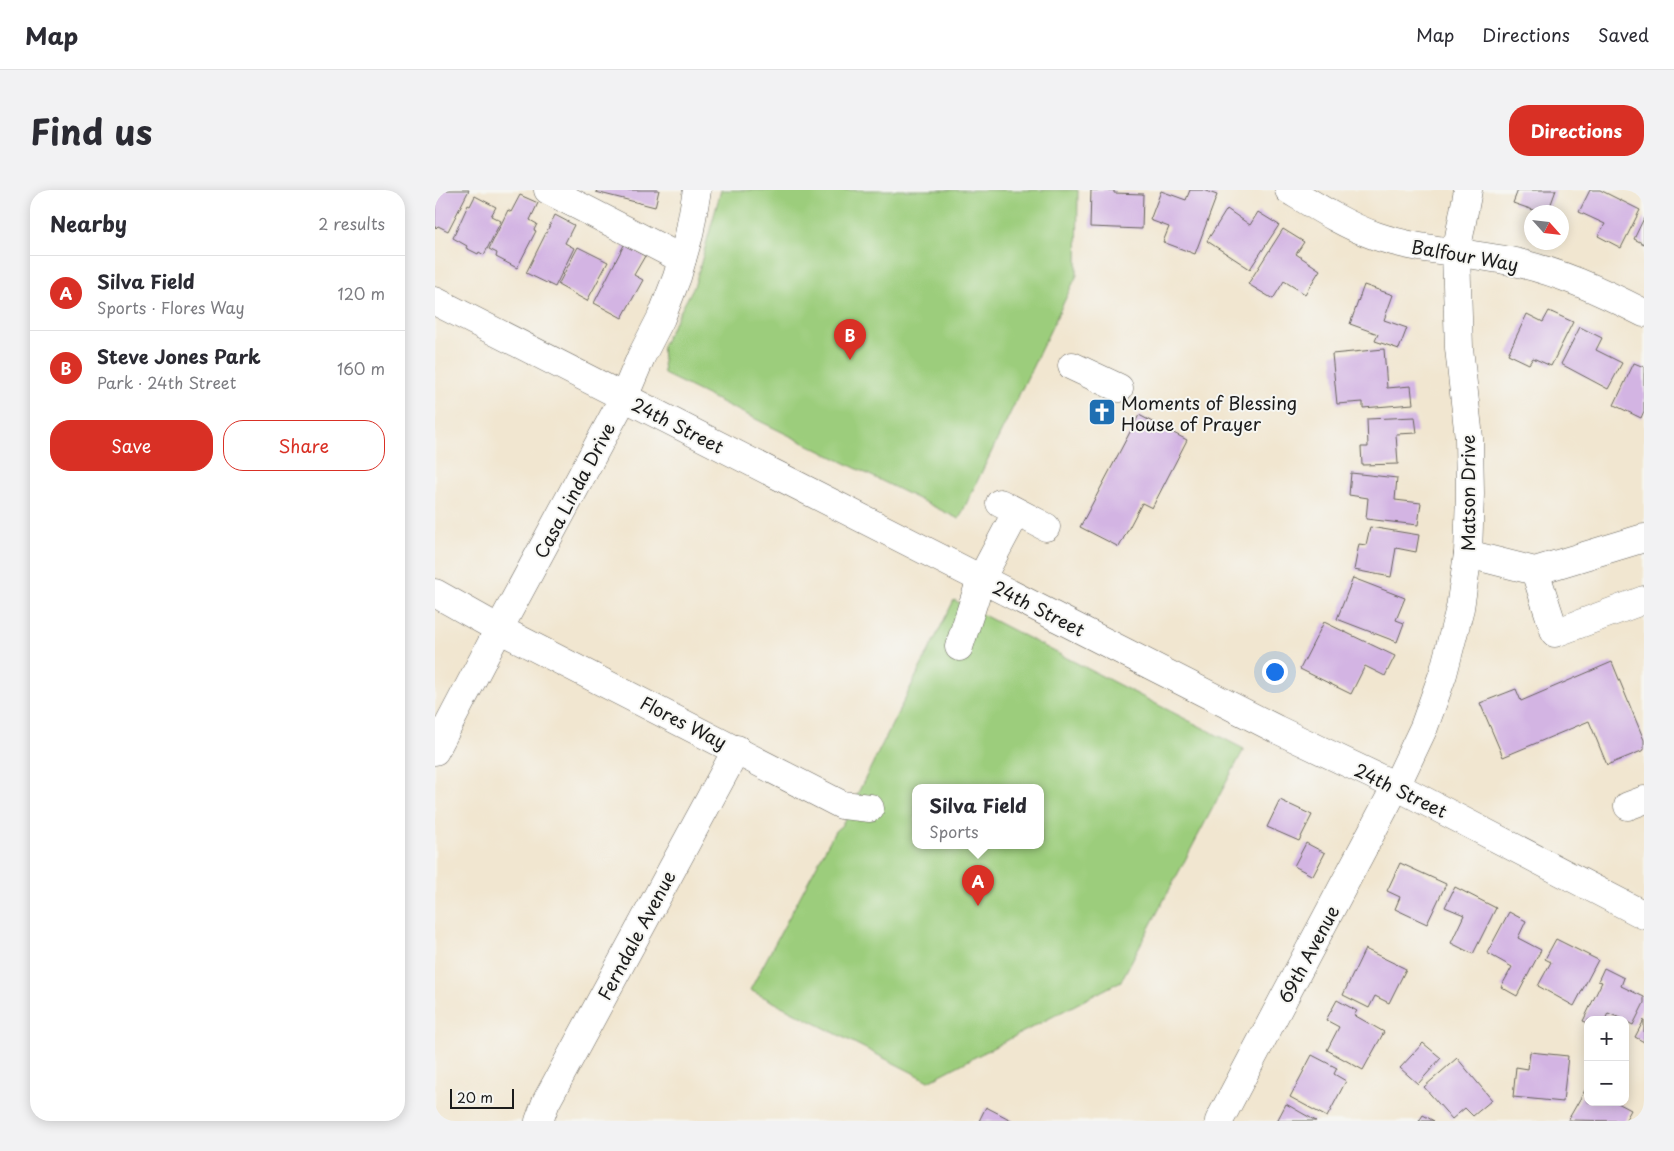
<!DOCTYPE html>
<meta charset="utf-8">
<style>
body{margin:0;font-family:"Playpen Sans",sans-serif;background:#f2f2f3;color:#2b2b33}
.controls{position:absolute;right:15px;bottom:15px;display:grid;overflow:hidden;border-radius:10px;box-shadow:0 2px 12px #0003}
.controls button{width:45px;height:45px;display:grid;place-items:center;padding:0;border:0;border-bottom:1px solid #e1e1e2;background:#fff;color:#2b2b33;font:25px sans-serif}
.compass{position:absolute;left:1089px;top:15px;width:45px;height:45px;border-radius:50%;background:#fff;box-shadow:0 2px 12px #0003;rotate:117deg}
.scale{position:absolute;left:15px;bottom:12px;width:64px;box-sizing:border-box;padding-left:5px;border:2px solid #1c1c1c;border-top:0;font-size:14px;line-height:18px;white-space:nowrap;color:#1c1c1c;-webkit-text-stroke:4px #f6f6f2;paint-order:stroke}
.you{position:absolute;left:839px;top:481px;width:18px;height:18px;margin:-12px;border:4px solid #fff;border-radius:50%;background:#1a73e8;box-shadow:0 0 0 8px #1a73e833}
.badge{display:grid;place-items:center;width:32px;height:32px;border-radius:50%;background:#d93025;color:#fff;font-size:16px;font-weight:700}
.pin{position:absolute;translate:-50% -41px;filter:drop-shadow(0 1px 2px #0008)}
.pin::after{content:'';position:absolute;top:26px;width:18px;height:15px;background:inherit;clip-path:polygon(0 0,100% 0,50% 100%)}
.popup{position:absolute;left:477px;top:594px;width:132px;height:65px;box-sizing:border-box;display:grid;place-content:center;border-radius:10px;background:#fff;filter:drop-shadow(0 1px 4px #0005);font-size:16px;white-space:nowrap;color:#7c7c81}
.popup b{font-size:19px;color:#2b2b33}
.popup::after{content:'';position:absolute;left:50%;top:100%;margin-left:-10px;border:10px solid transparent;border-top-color:#fff}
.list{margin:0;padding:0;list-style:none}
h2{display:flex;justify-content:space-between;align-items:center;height:65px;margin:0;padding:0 20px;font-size:21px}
h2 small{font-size:16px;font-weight:400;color:#7c7c81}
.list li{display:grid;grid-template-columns:32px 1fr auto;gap:15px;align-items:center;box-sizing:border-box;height:75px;padding:0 20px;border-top:1px solid #e1e1e2}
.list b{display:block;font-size:19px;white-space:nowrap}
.list p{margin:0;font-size:16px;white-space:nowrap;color:#7c7c81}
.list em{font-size:16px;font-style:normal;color:#7c7c81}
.actions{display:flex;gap:10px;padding:15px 20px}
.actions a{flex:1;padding:11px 0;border:1px solid #d93025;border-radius:20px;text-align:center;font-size:18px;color:#d93025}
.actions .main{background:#d93025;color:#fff}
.map{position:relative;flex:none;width:1209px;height:931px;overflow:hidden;border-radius:20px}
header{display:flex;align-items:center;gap:30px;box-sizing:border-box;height:70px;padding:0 25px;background:#fff;border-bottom:1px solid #e1e1e2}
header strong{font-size:24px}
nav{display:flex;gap:28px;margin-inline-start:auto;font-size:18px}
.intro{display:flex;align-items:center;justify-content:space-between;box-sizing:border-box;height:120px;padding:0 30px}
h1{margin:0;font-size:35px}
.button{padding:12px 22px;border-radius:20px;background:#d93025;color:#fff;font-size:18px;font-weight:700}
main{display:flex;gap:30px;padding:0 30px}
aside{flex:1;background:#fff;border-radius:20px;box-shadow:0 2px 12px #0003}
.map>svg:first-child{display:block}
.green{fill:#9ccd7c;stroke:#5c744c;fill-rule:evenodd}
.building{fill:#d3b4e3}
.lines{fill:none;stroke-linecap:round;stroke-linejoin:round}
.minor-casing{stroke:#67635b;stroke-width:29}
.minor{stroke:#fff;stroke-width:28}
.labels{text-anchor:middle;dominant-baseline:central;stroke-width:4;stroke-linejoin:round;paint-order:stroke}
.street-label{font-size:18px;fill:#1c1c1c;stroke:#f6f6f2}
.poi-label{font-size:18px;fill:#1c1c1c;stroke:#f6f6f2;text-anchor:start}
</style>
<header>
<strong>Map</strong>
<nav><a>Map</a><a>Directions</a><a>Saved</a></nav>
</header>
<div class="intro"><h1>Find us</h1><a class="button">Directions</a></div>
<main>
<aside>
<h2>Nearby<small>2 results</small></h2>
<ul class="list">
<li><span class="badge">A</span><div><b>Silva Field</b><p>Sports · Flores Way</p></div><em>120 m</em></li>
<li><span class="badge">B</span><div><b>Steve Jones Park</b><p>Park · 24th Street</p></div><em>160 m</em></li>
</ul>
<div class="actions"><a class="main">Save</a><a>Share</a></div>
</aside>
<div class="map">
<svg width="1209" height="931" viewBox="0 0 1209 931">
<rect width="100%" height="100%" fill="#f6f6f2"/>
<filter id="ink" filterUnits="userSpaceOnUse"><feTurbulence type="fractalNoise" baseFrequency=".02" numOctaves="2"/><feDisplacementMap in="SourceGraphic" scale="10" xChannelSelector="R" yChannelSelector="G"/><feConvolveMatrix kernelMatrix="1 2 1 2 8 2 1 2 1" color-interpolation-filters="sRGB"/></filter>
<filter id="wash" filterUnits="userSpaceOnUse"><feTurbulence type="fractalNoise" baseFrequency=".0096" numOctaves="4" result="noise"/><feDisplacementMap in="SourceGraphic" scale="20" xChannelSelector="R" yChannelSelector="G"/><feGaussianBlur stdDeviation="1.12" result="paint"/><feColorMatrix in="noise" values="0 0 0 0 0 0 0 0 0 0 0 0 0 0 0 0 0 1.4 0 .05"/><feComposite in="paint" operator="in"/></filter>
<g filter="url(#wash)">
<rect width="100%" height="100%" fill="#f1e6d0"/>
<!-- green -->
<g class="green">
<path d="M286 0H643L642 85 524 329 229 184 227 156 260 94Z"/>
<path d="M519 410 809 559 686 791 494 891 315 800 400 641 407 635ZM480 597H606V655H480Z"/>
</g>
<g id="blocks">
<!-- building -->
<g class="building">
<path d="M0 0H34L13 41 3 36 1 38 0 37Z"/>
<path d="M162 0H224L220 17 161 2Z"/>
<path d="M656 0H679V3L708 4 707 39 655 37Z"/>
<path d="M755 0H768L782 5 760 64 728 52 734 37 715 30 726 1 751 10Z"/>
<path d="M1083 0H1121L1113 22H1104L1078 13Z"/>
<path d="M1155 0H1165L1205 20 1186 58 1163 46 1170 34 1144 22Z"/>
<path d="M85 5 103 13 95 30 102 34 99 40 101 41 82 78 61 67 62 63 54 59 73 20 76 22Z"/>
<path d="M40 6 61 17 56 26 66 31 49 65 44 62 43 64 31 58 32 56 18 48 33 15 35 16Z"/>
<path d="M792 19 815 35 823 22 844 35 815 79 772 51Z"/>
<path d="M120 25 139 35 130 53 139 58 120 97 91 83Z"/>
<path d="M1209 28V54L1199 49Z"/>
<path d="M848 39 869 52 861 64 885 80 870 104 849 91 838 109 813 94Z"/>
<path d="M189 55 210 66 199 85 208 90 187 128 159 113Z"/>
<path d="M143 57 173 72 152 111 123 95Z"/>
<path d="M929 95 958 105 949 130 972 138 964 159 940 151 943 144 915 134Z"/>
<path d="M1114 121 1138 132 1116 176 1098 168 1094 174 1073 164 1092 124 1108 132Z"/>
<path d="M1145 137 1167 148 1161 160 1187 173 1173 199 1126 174Z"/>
<path d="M949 159 952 198 976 196 978 214 928 218V212L902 214 897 164Z"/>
<path d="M1199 173 1209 177V221L1206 228 1179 215Z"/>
<path d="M704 225 752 250 717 318 707 313 684 357 645 337Z"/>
<path d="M980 227 982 243 961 244 963 274 927 275 926 257H933L932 229Z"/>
<path d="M916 283 962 288 960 310 986 313 983 335 931 329 933 308 914 305Z"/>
<path d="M935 337 984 345 981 362 961 358 956 387 919 380 924 354 931 355Z"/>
<path d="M918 388 970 408 961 430 969 433 962 452 902 429Z"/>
<path d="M889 432 960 466 950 486 930 476 916 504 865 479Z"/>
<path d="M1177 472 1209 550V560L1172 575 1154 531 1068 567 1045 513 1081 499 1086 511Z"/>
<path d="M845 610 877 625 864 651 832 637Z"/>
<path d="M871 653 890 663 878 686 859 676Z"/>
<path d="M965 673 1011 694 992 734 960 719 965 707 952 701Z"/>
<path d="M1020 697 1061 718 1038 764 1016 753 1029 725 1010 717Z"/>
<path d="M1074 722 1091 731 1083 748 1106 760 1082 806 1066 797 1077 777 1052 763Z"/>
<path d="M1121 749 1163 770 1139 816 1103 796 1116 772 1110 769Z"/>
<path d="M930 759 971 779 954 813 940 806 934 818 908 805Z"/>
<path d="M1169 778 1189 788 1186 796 1209 807V813L1198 835 1190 831V830L1173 823 1170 830H1153V833L1148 831 1167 792 1163 791Z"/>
<path d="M902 810 922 821 919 825 949 842 928 880 892 860 904 837 891 830Z"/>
<path d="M1209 830V852L1200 847Z"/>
<path d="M988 853 1006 868 983 894 965 878Z"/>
<path d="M1095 862 1133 866 1128 912 1078 907 1081 877 1093 879Z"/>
<path d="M877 865 902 878 899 884 911 891 892 927 855 907Z"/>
<path d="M1022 868 1057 910 1038 926 1030 918 1017 929 989 897Z"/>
<path d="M1153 895V912H1181L1196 920 1190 931 1133 930Z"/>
<path d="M851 914 881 931H842Z"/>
<path d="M551 917 578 931H544Z"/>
<path d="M988 925 999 931H984Z"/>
</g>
</g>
</g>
<g filter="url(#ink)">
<use href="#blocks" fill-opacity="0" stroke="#67635b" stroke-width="1"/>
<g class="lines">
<!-- minor casing -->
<g class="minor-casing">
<g id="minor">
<path d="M113 0 247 69"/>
<path d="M854 0C882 17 910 35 941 46 985 61 1030 62 1075 71 1123 81 1166 101 1209 123"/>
<path d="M0 111 841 539 961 596 1209 725"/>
<path d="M637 176 684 198"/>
<path d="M565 313 611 337"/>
<path d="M1033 364 1100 381 1209 348"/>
<path d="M1100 381 1120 443 1209 410"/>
<path d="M0 403 64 439 407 615 435 618"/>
<path d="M524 457 546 389 581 323"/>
<path d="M0 561 64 439 189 207 206 167 226 128 242 87 254 45 262 0"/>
<path d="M1193 616 1209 610"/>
<path d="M104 931 111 912 302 559"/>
<path d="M784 931 961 596 989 537 1008 484 1025 418 1033 364 1035 304 1034 248 1024 158 1021 63 1033 0"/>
</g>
</g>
<!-- minor -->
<use href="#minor" class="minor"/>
</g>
</g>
<!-- icons -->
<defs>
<g id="church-square" transform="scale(1.4375)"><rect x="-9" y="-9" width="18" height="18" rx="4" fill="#1f6fb2" stroke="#f6f6f2"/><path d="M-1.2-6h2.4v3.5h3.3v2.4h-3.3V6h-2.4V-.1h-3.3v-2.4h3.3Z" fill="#fff"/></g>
</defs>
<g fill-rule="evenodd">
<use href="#church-square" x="667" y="222"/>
</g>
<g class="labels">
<!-- street labels -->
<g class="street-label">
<text transform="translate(1030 65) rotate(10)">Balfour Way</text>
<text transform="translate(243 235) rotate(27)">24th Street</text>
<text transform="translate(139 300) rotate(-62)">Casa Linda Drive</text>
<text transform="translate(1032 303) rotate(-90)">Matson Drive</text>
<text transform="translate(604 418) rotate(27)">24th Street</text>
<text transform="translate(249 532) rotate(27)">Flores Way</text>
<text transform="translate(966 600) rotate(26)">24th Street</text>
<text transform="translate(201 745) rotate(-62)">Ferndale Avenue</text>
<text transform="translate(873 764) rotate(-62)">69th Avenue</text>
</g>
<!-- poi labels -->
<g class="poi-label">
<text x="686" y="212">Moments of Blessing<tspan x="686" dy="21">House of Prayer</tspan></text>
</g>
</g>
</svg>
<div class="controls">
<button>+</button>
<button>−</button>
</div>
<svg class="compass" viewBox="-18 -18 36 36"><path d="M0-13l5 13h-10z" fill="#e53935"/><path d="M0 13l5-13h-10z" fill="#7c7c81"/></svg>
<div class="scale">20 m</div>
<div class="you"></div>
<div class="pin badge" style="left:543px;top:716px">A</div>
<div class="popup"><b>Silva Field</b>Sports</div>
<div class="pin badge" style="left:415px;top:170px">B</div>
</div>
</main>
